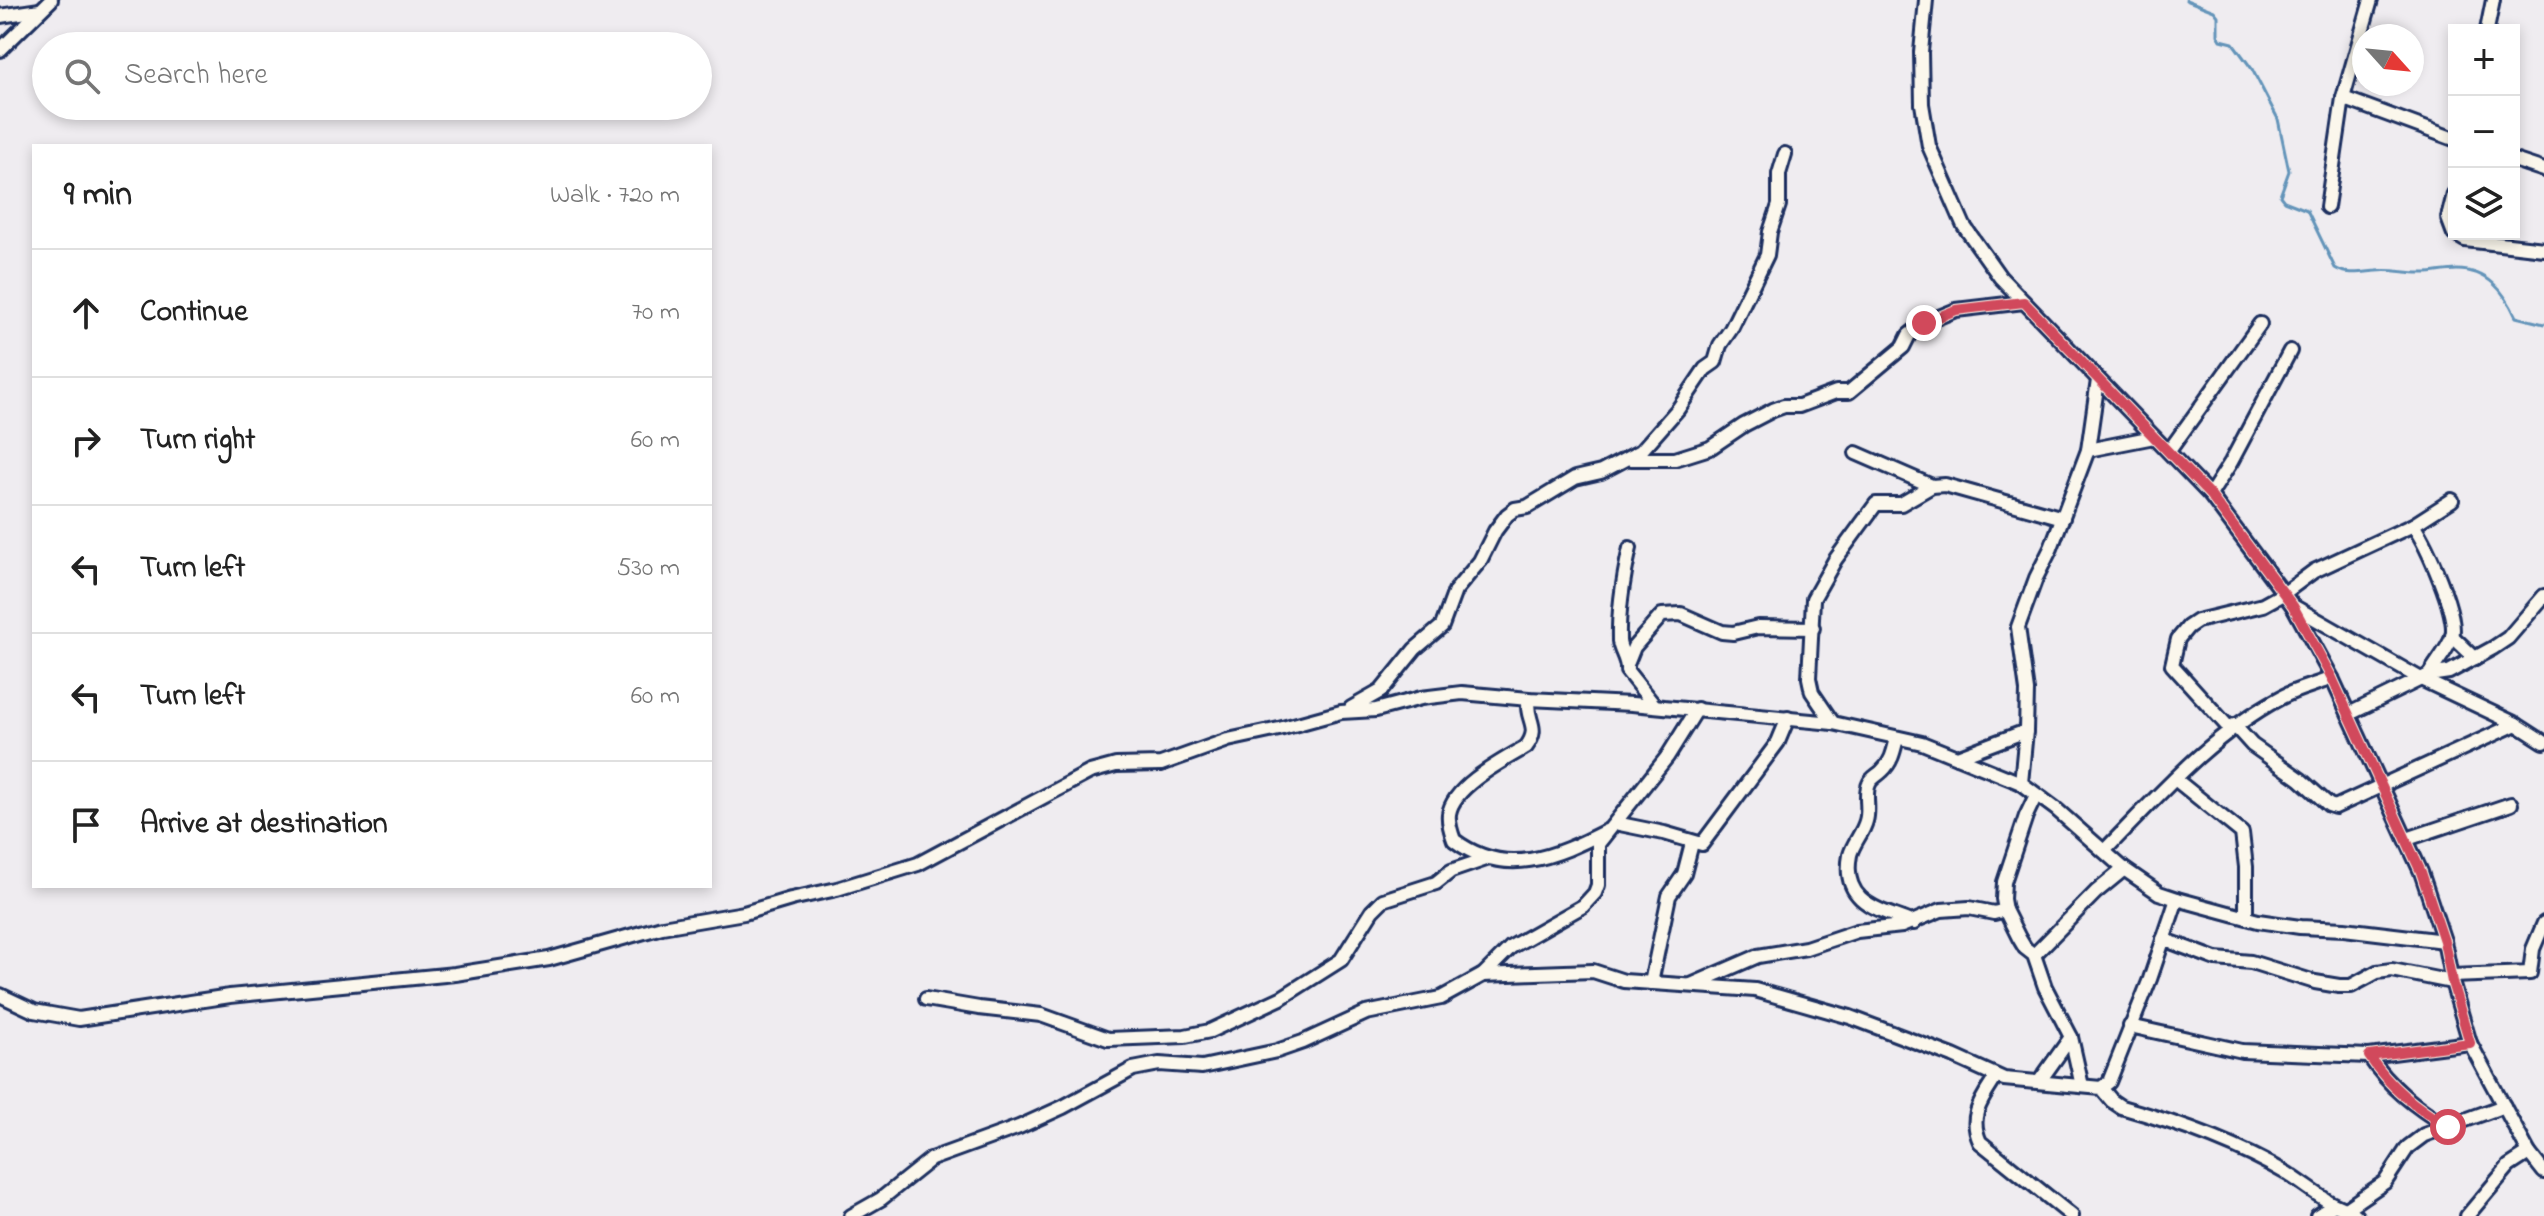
<!DOCTYPE html>
<meta charset="utf-8">
<style>
body{margin:0;font-family:"Indie Flower",sans-serif;background:#f6f6f6;color:#222}
.controls{position:absolute;right:24px;top:24px;display:grid;overflow:hidden;border-radius:0px;box-shadow:0 4px 12px #0003}
.controls button{width:72px;height:72px;display:grid;place-items:center;padding:0;border:0;border-bottom:2px solid #e0e0e0;background:#fff;color:#222;font:40px sans-serif}
.compass{position:absolute;left:2352px;top:24px;width:72px;height:72px;border-radius:50%;background:#fff;box-shadow:0 4px 12px #0003;rotate:117deg}
.stop{position:absolute;width:24px;height:24px;margin:-18px;border:6px solid #d1495b;border-radius:50%;background:#fff}
.stop.end{background:#d1495b;border-color:#fff;box-shadow:0 2px 8px #0008}
.list{margin:0;padding:0;list-style:none}
h2{display:flex;justify-content:space-between;align-items:center;height:104px;margin:0;padding:0 32px;font-size:34px}
h2 small{font-size:26px;font-weight:400;color:#767676}
.list li{display:grid;grid-template-columns:52px 1fr auto;gap:24px;align-items:center;box-sizing:border-box;height:128px;padding:0 32px;border-top:2px solid #e0e0e0}
.list b{display:block;font-size:30px;white-space:nowrap}
.list em{font-size:26px;font-style:normal;color:#767676}
.icon{flex:none;width:44px;height:44px;fill:none;stroke:currentColor;stroke-width:2;stroke-linecap:round;stroke-linejoin:round}
.map{position:relative;flex:none;width:2544px;height:1216px;overflow:hidden}
.search{position:absolute;background:#fff;box-shadow:0 4px 12px #0003;left:32px;top:32px;width:680px;height:88px;display:flex;align-items:center;gap:20px;box-sizing:border-box;padding:0 28px;border-radius:44px;color:#767676;font-size:30px}
.panel{position:absolute;background:#fff;box-shadow:0 4px 12px #0003;left:32px;top:144px;width:680px;height:744px;border-radius:0px}
.map>svg:first-child{display:block}
.lines{fill:none;stroke-linecap:round;stroke-linejoin:round}
.stream{stroke:#6494b9;stroke-width:3}
.minor-casing{stroke:#1b2f5e;stroke-width:18}
.minor{stroke:#fbf7ec;stroke-width:12}
.route{stroke:#d1495b;stroke-width:10}
</style>
<div class="map">
<svg width="2544" height="1216" viewBox="0 0 2544 1216">
<rect width="100%" height="100%" fill="#efecf0"/>
<filter id="ink" filterUnits="userSpaceOnUse"><feTurbulence type="fractalNoise" baseFrequency=".0125" numOctaves="2"/><feDisplacementMap in="SourceGraphic" scale="16" xChannelSelector="R" yChannelSelector="G"/><feConvolveMatrix kernelMatrix="1 2 1 2 8 2 1 2 1" color-interpolation-filters="sRGB"/></filter>
<g filter="url(#ink)">
<g class="lines">
<!-- stream -->
<path class="stream" d="M2186 0 2214 11 2218 16V35L2221 40 2233 43 2252 69 2278 119 2289 171 2280 196 2284 201 2307 210 2335 268C2347 276 2363 272 2377 271 2391 269 2406 273 2420 273 2432 274 2445 270 2457 270 2488 270 2504 291 2516 317L2544 324"/>
<!-- minor casing -->
<g class="minor-casing">
<g id="minor">
<path d="M1926 0 1921 52 1922 104 1929 146 1964 226 2000 277 2210 495 2293 606 2332 678 2421 872 2444 941 2452 982 2470 1043 2529 1153 2544 1172"/>
<path d="M0 16 40 10"/>
<path d="M2487 30 2493 0"/>
<path d="M0 50 51 0"/>
<path d="M2343 98 2454 139"/>
<path d="M2514 160 2544 170"/>
<path d="M2454 194 2448 218 2454 234"/>
<path d="M2327 207 2343 98 2371 0"/>
<path d="M2455 234 2465 240 2544 249"/>
<path d="M2088 450 2154 437"/>
<path d="M2169 451 2260 324"/>
<path d="M1856 453 1932 486"/>
<path d="M1631 459H1675L1710 448 1744 425 1773 410 1784 406H1799L1836 392H1849L1903 347 1909 335 1924 323 1956 310 2024 302"/>
<path d="M2210 495 2231 462 2290 351"/>
<path d="M2413 525C2426 544 2459 616 2452 637 2448 649 2436 663 2429 675"/>
<path d="M1630 548C1623 579 1618 608 1619 641 1620 652 1628 659 1627 671L1654 705"/>
<path d="M2293 606 2421 679 2516 724 2544 742"/>
<path d="M2452 636 2475 658"/>
<path d="M1628 662 1634 647 1662 615 1681 614 1722 632 1733 633 1758 627 1813 628"/>
<path d="M1529 699C1524 720 1542 726 1526 747 1504 760 1453 786 1449 814 1448 823 1451 832 1454 840 1505 879 1555 857 1606 831"/>
<path d="M1351 708 1381 691 1415 649 1442 626 1455 591 1480 561 1495 531 1507 515 1515 509 1527 507 1575 478 1601 472 1641 451 1678 409 1705 369 1715 362 1720 345 1731 329 1767 255 1770 232 1779 205V174L1785 154"/>
<path d="M2349 714 2429 675 2449 672 2493 648 2508 638 2544 596"/>
<path d="M1833 723 1812 692 1809 678 1813 599 1835 560 1876 504H1901L1932 486 1945 485 2063 518"/>
<path d="M2234 725 2252 745 2300 779 2329 805 2335 807 2516 724"/>
<path d="M2230 729 2172 665 2178 639 2188 627 2197 621 2263 605 2283 594 2314 571 2413 525 2452 500"/>
<path d="M1897 738C1894 750 1892 762 1882 771 1877 776 1871 778 1869 784 1864 794 1870 809 1866 821 1863 833 1853 843 1850 855 1841 903 1878 909 1914 923"/>
<path d="M1957 757 2026 731"/>
<path d="M2175 779 2242 833 2246 867V917"/>
<path d="M2021 783 2026 731 2027 691 2018 627 2036 578 2051 548 2088 450 2098 380"/>
<path d="M2036 795 2026 816 2004 882 2003 899 2005 910 2019 938 2025 948 2034 955 2045 987 2071 1037 2082 1086"/>
<path d="M1615 823 1664 833 1702 844 1778 742 1788 718"/>
<path d="M2407 839 2511 804"/>
<path d="M2104 851C2158 796 2211 735 2280 698 2296 689 2315 685 2332 678"/>
<path d="M2163 939 2216 959 2251 962 2315 982 2339 986H2351L2377 972 2392 970 2452 982"/>
<path d="M2034 955 2096 892 2124 869"/>
<path d="M1483 975 1593 971 1624 981 1755 990 1850 1017 1953 1056 2004 1079 2101 1088 2112 1101 2121 1107C2178 1123 2237 1144 2288 1174 2302 1183 2315 1193 2329 1202 2339 1208 2347 1208 2356 1216"/>
<path d="M2451 976 2530 973 2533 949 2544 923"/>
<path d="M1651 983 1669 896 1684 874 1692 843"/>
<path d="M1691 985 1758 956 1806 948 1857 931 1902 926 1941 910 1969 908 1994 913 2005 910"/>
<path d="M0 995 34 1011 79 1019 230 996 455 974 549 959 662 927 744 913 791 899 837 889 918 864 1090 772 1116 765 1161 764 1228 740 1279 729 1341 712 1376 710 1421 698 1462 693 1529 699 1632 704 1833 723 1922 743 2021 783 2056 809 2124 869 2159 893 2177 899 2258 921 2300 927 2344 929 2444 941"/>
<path d="M926 999 979 1008 1041 1015 1108 1039 1185 1036 1210 1031 1281 998 1341 960 1372 911 1383 900 1436 883 1451 871 1489 858"/>
<path d="M2130 1026 2242 1051 2369 1056 2470 1043"/>
<path d="M2369 1056C2390 1088 2416 1107 2448 1127"/>
<path d="M1996 1077C1982 1099 1968 1116 1980 1142L2072 1216"/>
<path d="M2039 1082 2071 1037"/>
<path d="M2101 1088 2109 1082 2150 979 2177 899"/>
<path d="M2347 1208 2385 1182 2408 1147 2424 1135 2504 1106"/>
<path d="M851 1216 881 1199 931 1159 1019 1127 1063 1107 1133 1069 1159 1064 1202 1067 1277 1051 1303 1042 1366 1013 1441 998 1483 975 1511 947 1583 906 1595 893 1598 885V844L1667 757 1697 709"/>
<path d="M2317 1216 2334 1205"/>
<path d="M2467 1216 2509 1166 2529 1153"/>
</g>
</g>
<!-- minor -->
<use href="#minor" class="minor"/>
</g>
</g>
<g class="lines" filter="url(#ink)">
<!-- route -->
<path class="route" d="M1924 323 1956 310 2024 302 2210 495 2293 606 2332 678 2421 872 2444 941 2452 982 2470 1043 2369 1056C2390 1088 2416 1107 2448 1127"/>
</g>
</svg>
<div class="controls">
<button>+</button>
<button>−</button>
<button><svg class="icon" aria-label="layers" viewBox="0 0 24 24"><path d="M12 4l9 5-9 5-9-5zM3 14l9 5 9-5"/></svg></button>
</div>
<svg class="compass" viewBox="-18 -18 36 36"><path d="M0-13l5 13h-10z" fill="#e53935"/><path d="M0 13l5-13h-10z" fill="#767676"/></svg>
<div class="stop" style="left:2448px;top:1127px"></div>
<div class="stop end" style="left:1924px;top:323px"></div>
<div class="search"><svg class="icon" aria-label="search" viewBox="0 0 24 24"><circle cx="10" cy="10" r="6"/><path d="M15 15l6 6"/></svg>Search here</div>
<section class="panel">
<h2>9 min<small>Walk · 720 m</small></h2>
<ul class="list">
<li><svg class="icon" aria-label="ahead" viewBox="0 0 24 24"><path d="M12 20V5M6 11l6-6 6 6"/></svg><div><b>Continue</b></div><em>70 m</em></li>
<li><svg class="icon" aria-label="right" viewBox="0 0 24 24"><path d="M7 20v-9h11M14 6l5 5-5 5"/></svg><div><b>Turn right</b></div><em>60 m</em></li>
<li><svg class="icon" aria-label="left" viewBox="0 0 24 24"><path d="M17 20v-9H6M10 6l-5 5 5 5"/></svg><div><b>Turn left</b></div><em>530 m</em></li>
<li><svg class="icon" aria-label="left" viewBox="0 0 24 24"><path d="M17 20v-9H6M10 6l-5 5 5 5"/></svg><div><b>Turn left</b></div><em>60 m</em></li>
<li><svg class="icon" aria-label="arrive" viewBox="0 0 24 24"><path d="M6 21V4h12l-3 4 3 4H6"/></svg><div><b>Arrive at destination</b></div></li>
</ul>
</section>
</div>
